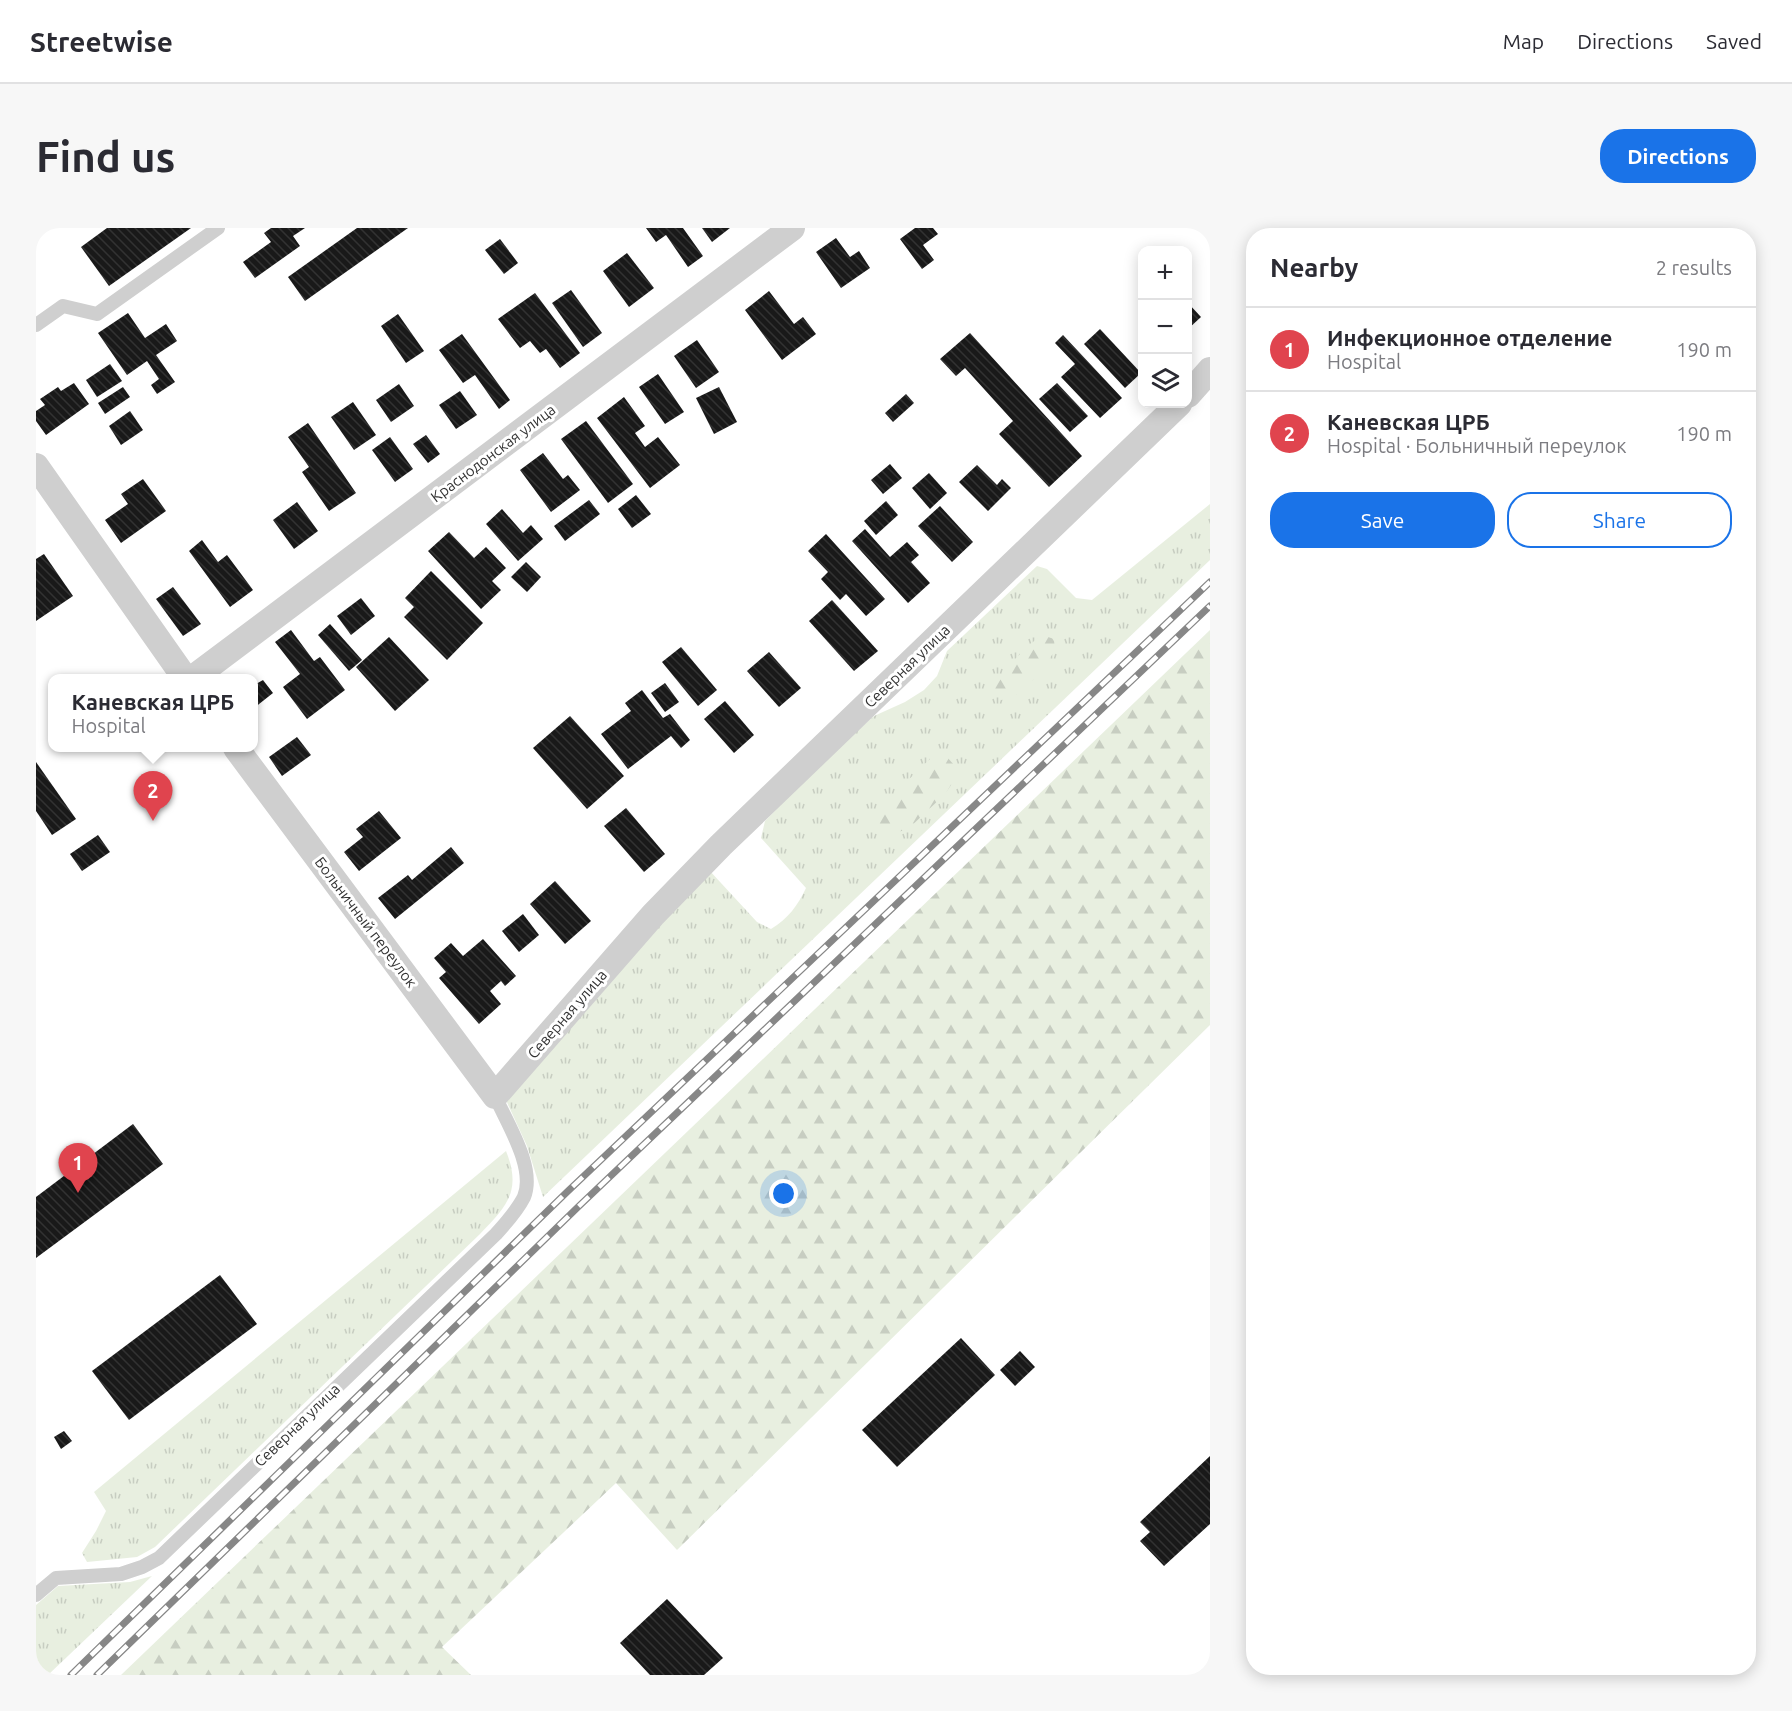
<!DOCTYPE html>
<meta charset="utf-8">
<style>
body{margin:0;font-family:Ubuntu,sans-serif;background:#f7f7f7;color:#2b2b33}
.controls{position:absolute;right:18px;top:18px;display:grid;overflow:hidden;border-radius:12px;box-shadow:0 3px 15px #0003}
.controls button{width:54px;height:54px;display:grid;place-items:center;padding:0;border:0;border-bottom:2px solid #e1e1e2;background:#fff;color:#2b2b33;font:30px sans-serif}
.you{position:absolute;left:748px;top:966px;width:21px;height:21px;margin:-15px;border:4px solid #fff;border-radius:50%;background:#1a73e8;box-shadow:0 0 0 9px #1a73e833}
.badge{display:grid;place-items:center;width:39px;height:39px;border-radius:50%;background:#1a73e8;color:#fff;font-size:20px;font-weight:700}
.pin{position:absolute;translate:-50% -50px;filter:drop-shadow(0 2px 3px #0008)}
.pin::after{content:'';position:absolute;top:32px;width:21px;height:18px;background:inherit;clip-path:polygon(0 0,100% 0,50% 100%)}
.popup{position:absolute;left:12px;top:446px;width:210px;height:78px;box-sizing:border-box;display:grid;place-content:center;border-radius:12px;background:#fff;filter:drop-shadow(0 2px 4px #0005);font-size:20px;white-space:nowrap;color:#7c7c81}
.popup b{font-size:22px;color:#2b2b33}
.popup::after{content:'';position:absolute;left:50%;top:100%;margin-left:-12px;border:12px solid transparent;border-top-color:#fff}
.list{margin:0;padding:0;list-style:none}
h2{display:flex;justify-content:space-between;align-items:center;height:78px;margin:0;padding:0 24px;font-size:26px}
h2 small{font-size:20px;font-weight:400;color:#7c7c81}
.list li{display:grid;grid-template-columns:39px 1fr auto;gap:18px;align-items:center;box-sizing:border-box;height:84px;padding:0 24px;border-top:2px solid #e1e1e2}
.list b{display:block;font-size:22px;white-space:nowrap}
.list p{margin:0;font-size:20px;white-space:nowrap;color:#7c7c81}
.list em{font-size:20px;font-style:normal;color:#7c7c81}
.actions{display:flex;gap:12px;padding:18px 24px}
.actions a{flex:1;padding:14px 0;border:2px solid #1a73e8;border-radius:24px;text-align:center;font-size:21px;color:#1a73e8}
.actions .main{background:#1a73e8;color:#fff}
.icon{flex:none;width:33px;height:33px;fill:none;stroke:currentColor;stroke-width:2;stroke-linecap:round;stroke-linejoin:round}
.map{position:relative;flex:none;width:1174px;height:1447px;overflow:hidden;border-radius:24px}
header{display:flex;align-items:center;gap:36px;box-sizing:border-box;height:84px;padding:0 30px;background:#fff;border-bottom:2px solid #e1e1e2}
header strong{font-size:28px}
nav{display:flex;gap:33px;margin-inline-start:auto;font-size:21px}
.intro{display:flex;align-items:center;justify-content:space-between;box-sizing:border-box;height:144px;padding:0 36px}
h1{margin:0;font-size:42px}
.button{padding:15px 27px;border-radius:24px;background:#1a73e8;color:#fff;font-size:21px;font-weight:700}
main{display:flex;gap:36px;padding:0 36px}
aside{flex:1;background:#fff;border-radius:24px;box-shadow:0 3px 15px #0003}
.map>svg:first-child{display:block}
.grass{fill:url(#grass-tufts)}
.forest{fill:url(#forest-firs)}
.building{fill:url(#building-back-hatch)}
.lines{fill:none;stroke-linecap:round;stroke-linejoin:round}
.lane{stroke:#cfcfcf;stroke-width:14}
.street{stroke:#cfcfcf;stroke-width:26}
.rail-casing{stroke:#878787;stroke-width:7}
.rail{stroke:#fff;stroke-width:4.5;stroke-dasharray:14;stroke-linecap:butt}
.labels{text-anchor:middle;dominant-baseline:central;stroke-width:6;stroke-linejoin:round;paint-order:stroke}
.street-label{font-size:15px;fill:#323232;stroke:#fff}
</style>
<header>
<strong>Streetwise</strong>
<nav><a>Map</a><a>Directions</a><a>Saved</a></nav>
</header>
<div class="intro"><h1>Find us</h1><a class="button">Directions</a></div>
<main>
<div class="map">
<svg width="1174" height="1447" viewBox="0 0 1174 1447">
<defs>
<pattern id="grass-tufts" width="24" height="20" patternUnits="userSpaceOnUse" patternTransform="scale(1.5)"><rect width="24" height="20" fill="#e8efe0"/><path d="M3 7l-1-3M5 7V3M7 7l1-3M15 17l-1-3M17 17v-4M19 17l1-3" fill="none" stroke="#c7cdc1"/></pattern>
<pattern id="forest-firs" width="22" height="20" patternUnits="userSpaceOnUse" patternTransform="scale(1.5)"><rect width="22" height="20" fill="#e8efe0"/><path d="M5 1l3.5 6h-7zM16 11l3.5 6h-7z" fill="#c7cdc1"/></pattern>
<pattern id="building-back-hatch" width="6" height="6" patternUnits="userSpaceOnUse" patternTransform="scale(1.5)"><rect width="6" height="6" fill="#191919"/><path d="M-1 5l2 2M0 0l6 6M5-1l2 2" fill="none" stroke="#323232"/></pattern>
</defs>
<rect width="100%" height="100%" fill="#fff"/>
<!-- grass -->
<g class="grass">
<path d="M1174 276V332L507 969 491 918 470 872 673 642 721 694 735 701C752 691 762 677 770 660L725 610 729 593 784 536 838 488 869 474 888 462 901 448 911 423 1001 338 1011 341 1040 370 1056 372Z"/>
<path d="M470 923C486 963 471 978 444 1006L119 1319 101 1329 51 1334 46 1325 60 1303 70 1283 58 1264Z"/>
<path d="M116 1348 12 1447H0V1377L22 1358 94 1354Z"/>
</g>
<!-- forest -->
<g class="forest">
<path d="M1174 402V797L641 1322 580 1255 406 1419 435 1447H85Z"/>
<path d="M1006 407 1018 411 1019 423C1004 442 990 469 965 472L958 461C970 440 986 421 1006 407Z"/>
<path d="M910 528 919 538 918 553 908 567 871 602 855 605 842 598 841 582 894 531Z"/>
</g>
<!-- building -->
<g class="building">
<path d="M71 0H155L73 58 45 19Z"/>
<path d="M235 0H269L257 8 264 18 219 50 207 34 235 14 228 5Z"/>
<path d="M321 0H372L269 73 252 49Z"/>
<path d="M610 0H647L667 28 652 39 630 7 620 14Z"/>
<path d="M666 0H694L676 14Z"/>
<path d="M879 0H897L902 6 887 17 898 32 886 41 864 11Z"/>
<path d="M800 10 814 29 823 23 834 40 805 60 780 24Z"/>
<path d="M464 11 482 35 468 46 449 22Z"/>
<path d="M591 25 618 60 593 79 567 43Z"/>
<path d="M535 62 566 105 547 119 516 75Z"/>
<path d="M733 63 758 96 767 89 780 106 746 132 709 82Z"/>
<path d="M499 65 544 125 524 140 510 121 504 125 494 113 484 120 462 91Z"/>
<path d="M1152 75 1165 89 1152 101Z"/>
<path d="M92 85 109 110 130 96 141 113 120 127 139 154 121 166 115 157 123 151 111 133 91 147 62 105Z"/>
<path d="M362 86 388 123 370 135 345 98Z"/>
<path d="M1064 101 1105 145 1089 160 1048 116Z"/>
<path d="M934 105 1046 228 1013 259 963 206 977 193 929 140 920 148 904 131Z"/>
<path d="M426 106 474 172 463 181 439 147 427 155 403 122Z"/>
<path d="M1027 107 1086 170 1064 190 1025 149 1039 136 1019 115Z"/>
<path d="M661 112 683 144 660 160 638 128Z"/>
<path d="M74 136 86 153 61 169 50 152Z"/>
<path d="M622 146 648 184 629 196 603 159Z"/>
<path d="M38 155 53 176 10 207 0 193V183L9 177 4 171 22 159 25 163Z"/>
<path d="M1021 155 1052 188 1034 204 1003 171Z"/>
<path d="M363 156 378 178 355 194 340 172Z"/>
<path d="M87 159 94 169 69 186 62 175Z"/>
<path d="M683 159 701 194 678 206 660 170Z"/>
<path d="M424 163 441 187 420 201 403 177Z"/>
<path d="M870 166 878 175 857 194 849 185Z"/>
<path d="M588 169 609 198 599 205 609 219 622 209 644 237 614 260 561 190Z"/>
<path d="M317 174 340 207 318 222 295 189Z"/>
<path d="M94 183 107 202 85 217 73 198Z"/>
<path d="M550 193 597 256 572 275 525 211Z"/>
<path d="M272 195 320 265 293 283 266 244 273 239 252 209Z"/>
<path d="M390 207 404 226 392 235 377 216Z"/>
<path d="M354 209 377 241 359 254 336 222Z"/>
<path d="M507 225 527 251 532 247 544 262 515 284 484 242Z"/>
<path d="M854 236 866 250 847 266 835 252Z"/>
<path d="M941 237 961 257 966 251 975 260 952 283 923 254Z"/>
<path d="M893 245 911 265 894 281 876 260Z"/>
<path d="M107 251 130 283 85 315 69 292 92 276 85 266Z"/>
<path d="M600 267 615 286 596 300 582 281Z"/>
<path d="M553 272 564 286 529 313 518 298Z"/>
<path d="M850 273 862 287 840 307 828 293Z"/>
<path d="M261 274 282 303 258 321 237 292Z"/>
<path d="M904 278 937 314 916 334 882 298Z"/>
<path d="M466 281 487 305 495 297 507 311 482 333 450 296Z"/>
<path d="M829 301 854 329 871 314 883 327 875 334 894 355 872 375 816 313Z"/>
<path d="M413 304 438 330 450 319 470 340 456 353 465 362 445 381 392 323Z"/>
<path d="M790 306 849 371 830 388 810 366 804 372 785 351 792 344 772 323Z"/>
<path d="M166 312 182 334 191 327 217 362 194 379 153 323Z"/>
<path d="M8 326 37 368 0 393V331Z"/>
<path d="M490 334 505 349 491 364 475 349Z"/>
<path d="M395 343 447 395 411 432 368 389 378 379 369 370Z"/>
<path d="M137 359 165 396 147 408 120 371Z"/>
<path d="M325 370 339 388 315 407 301 388Z"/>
<path d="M796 372 842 423 818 443 773 393Z"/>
<path d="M294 396 326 432 313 443 282 407Z"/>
<path d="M255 402 278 433 284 429 309 462 271 491 247 459 264 446 239 414Z"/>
<path d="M353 409 393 452 359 483 320 439Z"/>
<path d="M645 419 681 462 662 478 626 434Z"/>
<path d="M733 424 765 460 743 479 711 443Z"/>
<path d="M227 452 237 465 218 480V453L220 456Z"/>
<path d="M629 455 643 474 629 484 615 465Z"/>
<path d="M606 462 627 490 634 486 654 512 645 520 635 508 592 541 565 506 595 483 589 475Z"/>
<path d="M689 473 718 507 698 525 668 491Z"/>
<path d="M534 488 588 548 551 581 497 520Z"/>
<path d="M261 509 275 527 246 548 233 529Z"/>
<path d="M0 534 40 591 16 607 0 583Z"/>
<path d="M590 580 629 626 608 644 568 598Z"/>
<path d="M343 583 365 610 323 643 308 624 327 609 320 601Z"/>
<path d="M62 607 74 624 46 643 34 626Z"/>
<path d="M415 619 428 635 359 691 342 670 372 647 376 652Z"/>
<path d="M519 653 555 693 529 716 494 676Z"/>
<path d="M487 686 503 707 483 724 466 703Z"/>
<path d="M447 711 480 748 469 758 465 753 454 763 465 776 443 796 403 750 410 744 398 730 415 715 427 728Z"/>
<path d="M97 896 127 936 0 1030V969Z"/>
<path d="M184 1047 221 1096 93 1192 56 1143Z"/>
<path d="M925 1110 959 1147 861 1239 826 1202Z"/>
<path d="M984 1123 999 1139 979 1158 964 1142Z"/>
<path d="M28 1203 36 1213 25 1221 18 1209Z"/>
<path d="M1174 1228V1296L1128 1338 1104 1313 1114 1304 1104 1294Z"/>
<path d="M631 1371 687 1430 668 1447H614L584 1415Z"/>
</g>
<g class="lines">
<!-- lane -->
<g class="lane">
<path d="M0 97 27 78 61 86 182 0"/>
<path d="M0 1367 20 1350 85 1346 106 1339 123 1330 460 1006C470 995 481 983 488 969 500 940 471 895 459 868"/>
</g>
<!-- street -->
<g class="street">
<path d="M1152 167 1174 142"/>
<path d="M0 238 149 450"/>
<path d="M157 450 756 0"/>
<path d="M200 520 459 868 617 687 685 617 1143 176"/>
</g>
<!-- rail casing -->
<g class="rail-casing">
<g id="rail">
<path d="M35 1447 531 964 1174 354"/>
<path d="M61 1447 542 979 1174 378"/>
</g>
</g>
<!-- rail -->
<use href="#rail" class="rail"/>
</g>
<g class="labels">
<!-- street labels -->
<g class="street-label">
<text transform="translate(457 225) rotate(-37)">Краснодонская улица</text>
<text transform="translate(871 438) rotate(-44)">Северная улица</text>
<text transform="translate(330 694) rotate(53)">Больничный переулок</text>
<text transform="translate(531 786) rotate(-49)">Северная улица</text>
<text transform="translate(261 1197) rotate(-44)">Северная улица</text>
</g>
</g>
</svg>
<div class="controls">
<button>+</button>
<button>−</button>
<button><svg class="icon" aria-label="layers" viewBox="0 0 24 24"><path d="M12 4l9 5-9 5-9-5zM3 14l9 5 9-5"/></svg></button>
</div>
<div class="you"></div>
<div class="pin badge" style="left:42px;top:965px;background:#e0444e">1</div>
<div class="pin badge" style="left:117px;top:593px;background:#e0444e">2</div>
<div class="popup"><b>Каневская ЦРБ</b>Hospital</div>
</div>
<aside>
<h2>Nearby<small>2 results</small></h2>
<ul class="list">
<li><span class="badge" style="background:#e0444e">1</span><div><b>Инфекционное отделение</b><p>Hospital</p></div><em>190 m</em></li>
<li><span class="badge" style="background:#e0444e">2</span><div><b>Каневская ЦРБ</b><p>Hospital · Больничный переулок</p></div><em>190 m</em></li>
</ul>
<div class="actions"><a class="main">Save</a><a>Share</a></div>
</aside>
</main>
